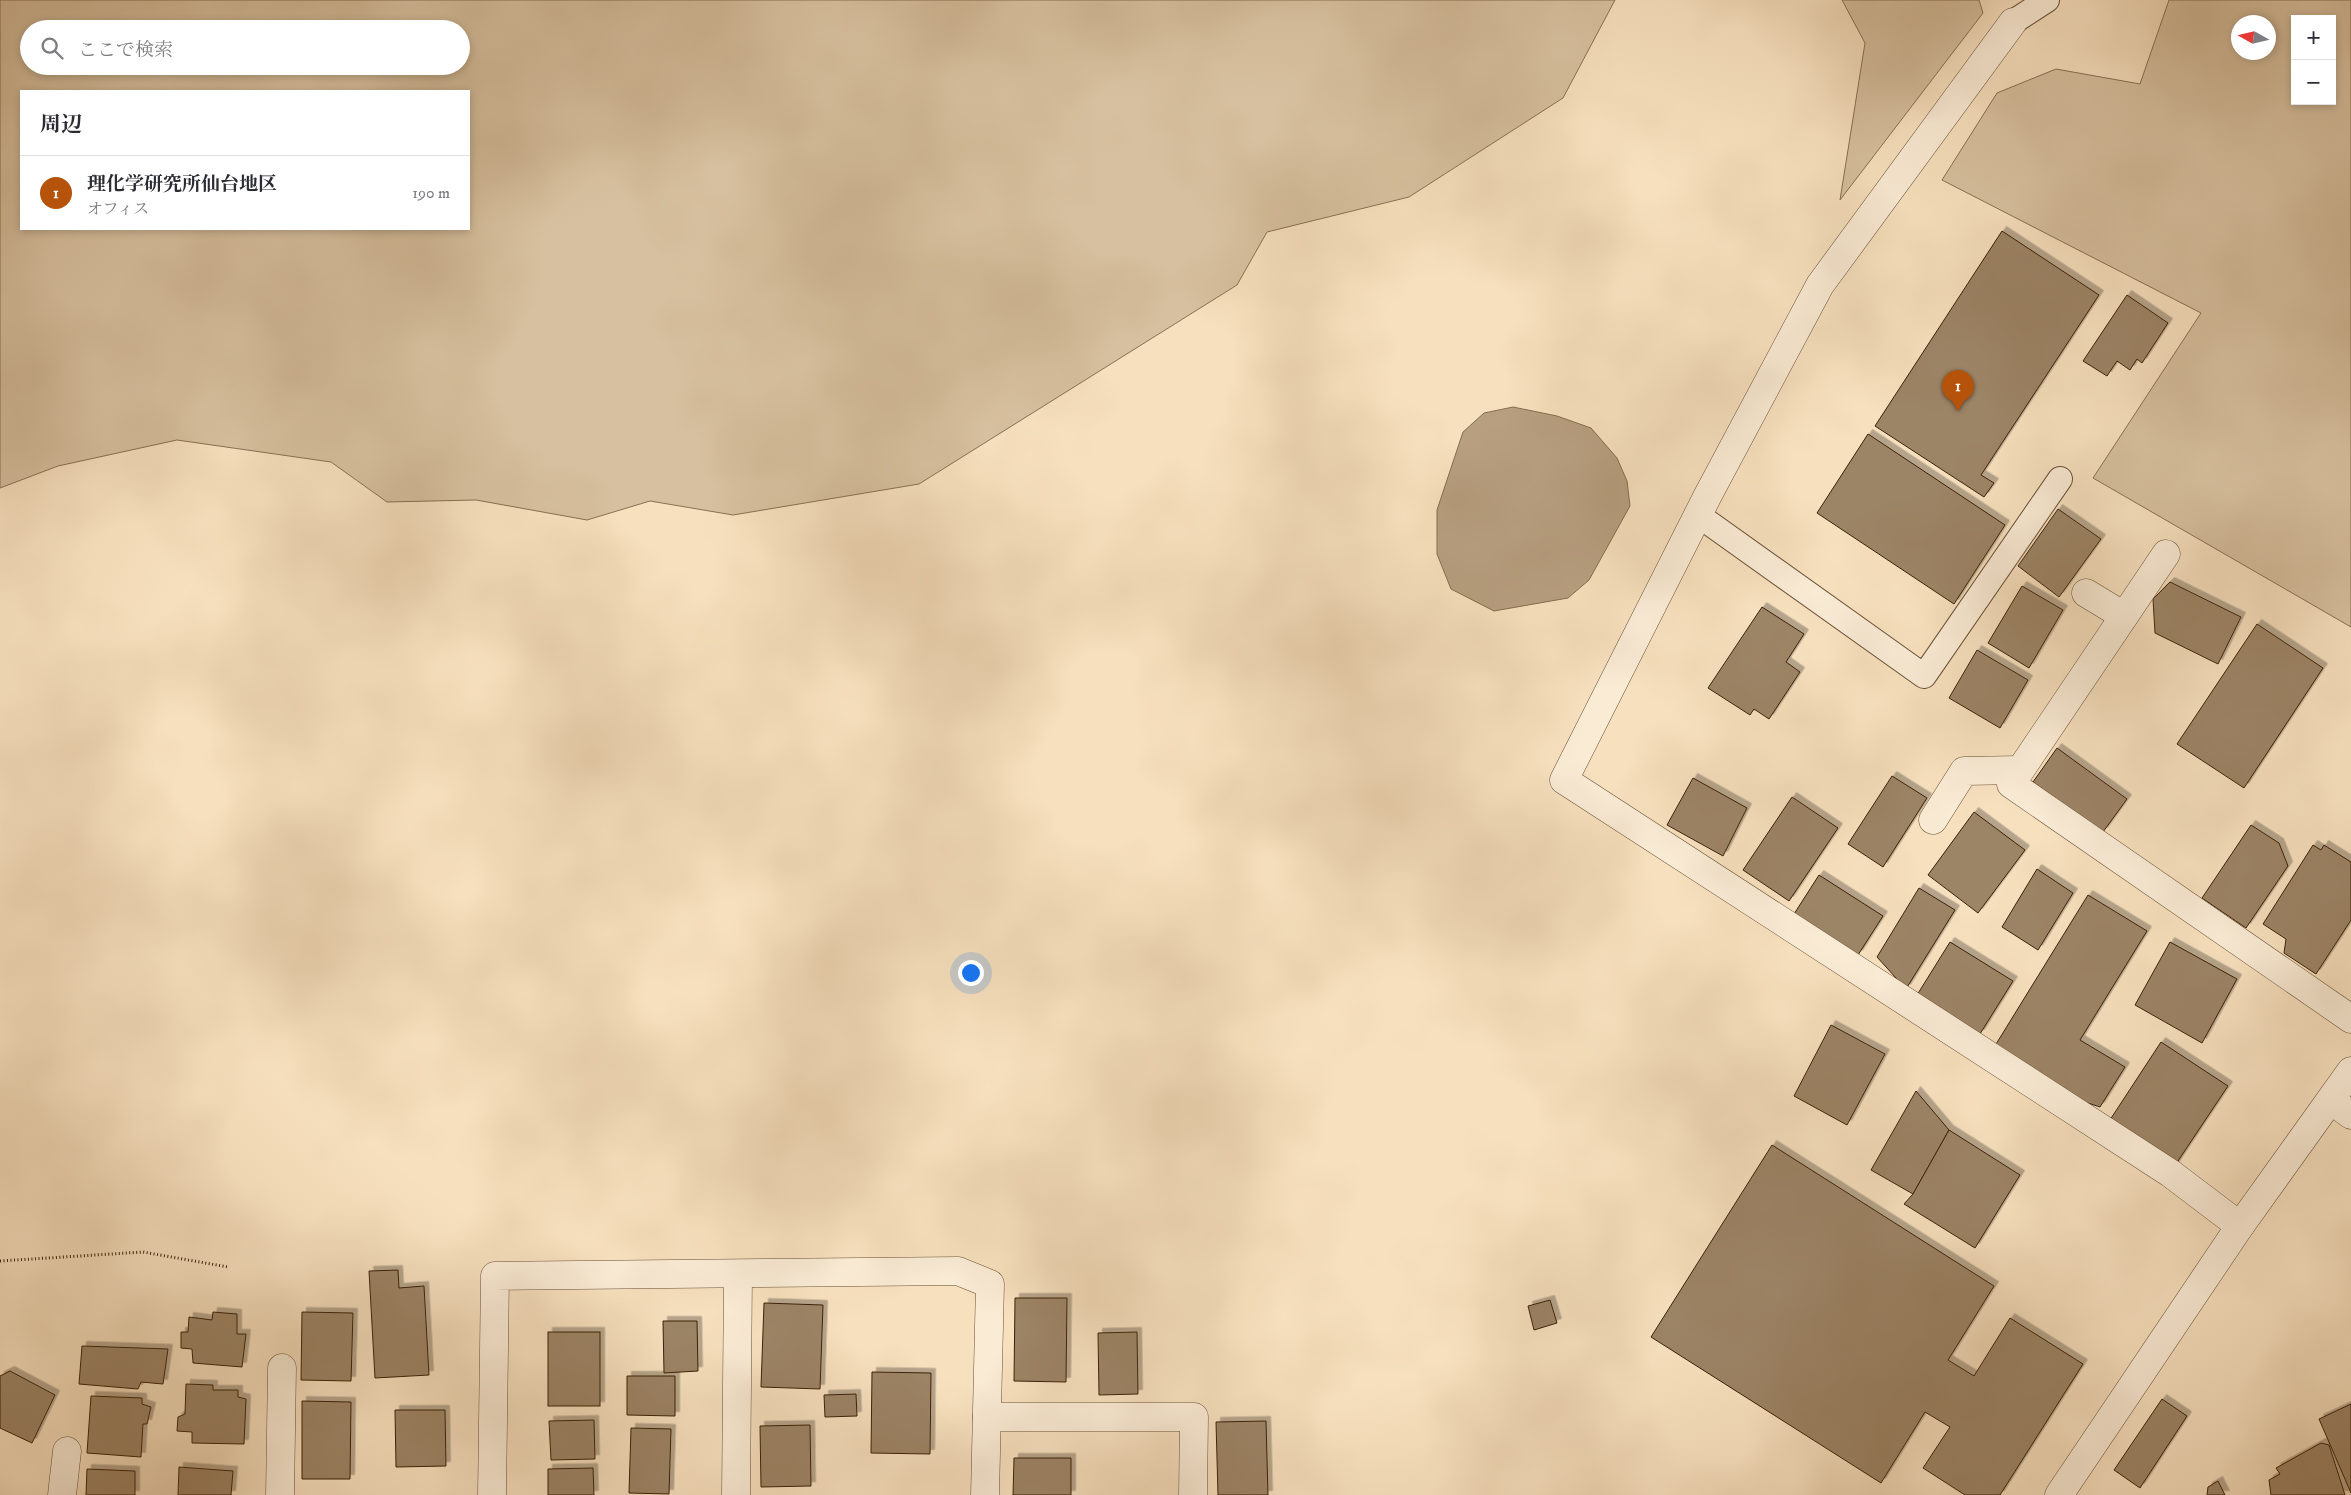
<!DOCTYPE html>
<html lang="ja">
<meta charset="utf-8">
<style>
body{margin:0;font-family:"IM FELL DW Pica","Noto Serif JP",serif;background:#f2f2f3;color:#2b2b33}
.controls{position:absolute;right:15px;top:15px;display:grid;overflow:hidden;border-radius:0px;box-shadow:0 2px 8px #0003}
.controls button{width:45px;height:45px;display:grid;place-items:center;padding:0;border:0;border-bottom:1px solid #e1e1e2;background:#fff;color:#2b2b33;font:25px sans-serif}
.compass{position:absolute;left:2231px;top:15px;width:45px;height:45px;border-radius:50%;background:#fff;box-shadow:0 2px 8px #0003;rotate:278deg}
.you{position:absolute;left:970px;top:972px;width:18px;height:18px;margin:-12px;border:4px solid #fff;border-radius:50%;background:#1a73e8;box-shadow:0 0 0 8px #1a73e833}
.badge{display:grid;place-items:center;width:32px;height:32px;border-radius:50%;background:#b45309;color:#fff;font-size:16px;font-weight:700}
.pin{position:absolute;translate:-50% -41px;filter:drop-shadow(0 1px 2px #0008)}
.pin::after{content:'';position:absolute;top:26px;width:18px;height:15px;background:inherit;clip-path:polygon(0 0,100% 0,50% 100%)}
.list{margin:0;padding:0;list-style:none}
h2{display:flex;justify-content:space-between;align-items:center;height:65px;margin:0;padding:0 20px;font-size:21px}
h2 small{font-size:16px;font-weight:400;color:#7c7c81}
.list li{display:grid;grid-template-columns:32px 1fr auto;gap:15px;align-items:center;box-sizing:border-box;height:75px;padding:0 20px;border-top:1px solid #e1e1e2}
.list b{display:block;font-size:19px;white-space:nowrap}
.list p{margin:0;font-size:16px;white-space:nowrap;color:#7c7c81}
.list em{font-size:16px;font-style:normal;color:#7c7c81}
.icon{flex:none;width:28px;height:28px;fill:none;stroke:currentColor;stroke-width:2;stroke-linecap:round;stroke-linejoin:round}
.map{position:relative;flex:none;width:2351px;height:1495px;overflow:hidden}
.search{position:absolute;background:#fff;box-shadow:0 2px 8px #0003;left:20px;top:20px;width:450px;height:55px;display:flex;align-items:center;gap:12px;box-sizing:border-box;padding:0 18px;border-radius:28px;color:#7c7c81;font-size:19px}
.panel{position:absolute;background:#fff;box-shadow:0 2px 8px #0003;left:20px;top:90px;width:450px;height:140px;border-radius:0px}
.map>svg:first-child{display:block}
.green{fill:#d7c09f;stroke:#887053;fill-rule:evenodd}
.water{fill:#b79f80;stroke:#856d50}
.building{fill:#9c8466;stroke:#3a2107;filter:url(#shadow)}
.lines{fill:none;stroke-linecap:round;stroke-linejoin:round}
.service-casing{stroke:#695135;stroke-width:26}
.minor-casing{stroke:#695135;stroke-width:29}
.path{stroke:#3a2107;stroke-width:3;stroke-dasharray:1 2.5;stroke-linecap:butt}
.service{stroke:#faebd5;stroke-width:24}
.minor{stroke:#faebd5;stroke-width:28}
</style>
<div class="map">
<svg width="2351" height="1495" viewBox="0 0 2351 1495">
<defs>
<filter id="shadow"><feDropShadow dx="4.5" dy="-4.5" stdDeviation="0" flood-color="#0004"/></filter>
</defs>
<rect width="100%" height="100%" fill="#f7e0be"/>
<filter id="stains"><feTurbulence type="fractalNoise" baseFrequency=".004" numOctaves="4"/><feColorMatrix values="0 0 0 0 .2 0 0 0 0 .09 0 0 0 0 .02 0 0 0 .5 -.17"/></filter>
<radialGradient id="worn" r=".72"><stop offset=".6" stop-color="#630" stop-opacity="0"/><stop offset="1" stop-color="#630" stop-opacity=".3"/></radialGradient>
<!-- green -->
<g class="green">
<path d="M0 0H1615L1563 98 1409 197 1267 232 1237 285 919 484 733 515 650 501 587 520 476 500 387 502 331 462 177 440 58 466 0 488ZM29 29H461V66H29ZM21 91H469V229H21Z"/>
<path d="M1842 0H1979L1983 13 1840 200 1865 43Z"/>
<path d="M2169 0H2351V627L2093 478 2201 313 1942 180 1997 93 2056 69 2140 84ZM2295 19H2332V101H2295ZM2268 22V52H2238V22Z"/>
</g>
<!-- water -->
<path class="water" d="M1513 407 1557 416 1591 428 1617 458 1627 481 1630 506 1589 580 1568 598 1494 611 1451 589 1437 554V510L1463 432 1484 413Z"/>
<!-- building -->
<g class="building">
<path d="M2002 231 2099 295 1981 475 1994 483 1984 497 1875 426Z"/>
<path d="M2127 295 2168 323 2142 363 2137 359 2130 370 2117 361 2107 376 2083 361Z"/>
<path d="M1868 434 2005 525 1954 604 1817 513Z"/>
<path d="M2058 509 2101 539 2059 597 2018 566Z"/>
<path d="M2170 582 2241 617 2218 664 2155 633 2153 599Z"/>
<path d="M2022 586 2063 610 2029 668 1988 643Z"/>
<path d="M1762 607 1804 634 1786 662 1800 672 1769 719 1754 709 1750 715 1708 688Z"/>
<path d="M2257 624 2323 668 2244 788 2177 744Z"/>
<path d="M1977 650 2028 680 2000 728 1949 698Z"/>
<path d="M2057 748 2127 799 2103 832 2033 782Z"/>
<path d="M1892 776 1927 798 1883 867 1848 844Z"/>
<path d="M1693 778 1747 808 1723 856 1667 825Z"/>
<path d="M1792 797 1838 828 1789 901 1743 870Z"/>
<path d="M1974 812 2025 850 1978 913 1928 875Z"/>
<path d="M2251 825 2279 843 2288 866 2246 928 2202 898Z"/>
<path d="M2313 845 2321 850 2324 845 2351 862V920L2316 974 2284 953 2286 939 2263 924Z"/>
<path d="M2037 869 2073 893 2038 950 2002 927Z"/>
<path d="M1819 875 1883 916 1858 955 1794 914Z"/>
<path d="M1919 888 1955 910 1906 989 1877 957Z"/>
<path d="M2088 895 2147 931 2080 1040 2125 1067 2100 1107 2073 1098 1993 1049Z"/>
<path d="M1950 942 2013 981 1980 1034 1917 995Z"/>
<path d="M2170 942 2237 979 2202 1043 2135 1005Z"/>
<path d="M1831 1025 1885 1054 1847 1125 1794 1096Z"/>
<path d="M2161 1042 2228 1086 2170 1173 2104 1129Z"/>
<path d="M1916 1091 1949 1130 1913 1194 1871 1170Z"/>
<path d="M1949 1130 2020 1175 1975 1248 1904 1204 1913 1194Z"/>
<path d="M1772 1145 1994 1286 1948 1360 1974 1376 2010 1318 2083 1364 2000 1495H1965L1923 1468 1950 1427 1925 1412 1881 1483 1651 1337Z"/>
<path d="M398 1270 399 1288 424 1286 429 1375 375 1378 369 1271Z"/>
<path d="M1015 1298H1067L1066 1382 1014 1381Z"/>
<path d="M1550 1300 1557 1323 1534 1330 1528 1306Z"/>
<path d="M764 1303 823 1305 820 1389 761 1387Z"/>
<path d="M213 1312 237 1314V1334H246L242 1367 193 1363 192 1349 181 1348V1332H188L189 1317 212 1320Z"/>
<path d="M302 1312 353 1313 351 1381 301 1380Z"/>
<path d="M663 1321H697L698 1371 664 1373Z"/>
<rect x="548" y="1332" width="52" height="74"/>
<path d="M1137 1332 1138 1394 1099 1395 1098 1333Z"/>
<path d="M82 1346 168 1349 163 1384 141 1382 138 1389 79 1384Z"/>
<path d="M10 1371 55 1395 32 1443 0 1428V1376Z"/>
<path d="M872 1372 931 1373 930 1454 871 1453Z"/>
<path d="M627 1376H675V1416L627 1415Z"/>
<path d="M186 1384 213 1385V1390H238V1397L246 1399 244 1444 192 1443V1432L177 1431 178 1417 185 1414Z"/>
<path d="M856 1394 857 1416 825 1417 824 1395Z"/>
<path d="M91 1396 142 1398V1404L151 1407 147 1424H143L141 1457 87 1453Z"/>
<path d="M2162 1399 2187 1416 2140 1488 2114 1470Z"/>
<path d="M302 1401 351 1402 350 1479H302Z"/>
<path d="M2351 1404V1493L2319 1419Z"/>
<path d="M395 1410H445L446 1466 396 1467Z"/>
<path d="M594 1420 595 1459 551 1460 549 1421Z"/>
<path d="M1266 1421 1268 1495H1218L1216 1422Z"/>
<path d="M810 1425 811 1486 761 1487 760 1426Z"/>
<path d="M631 1428 671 1429 669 1494 629 1493Z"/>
<path d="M2321 1443 2329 1445 2345 1495H2271L2269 1480 2280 1474 2276 1468Z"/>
<path d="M1014 1458H1071V1495H1013Z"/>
<path d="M179 1467 233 1471 231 1495H178Z"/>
<path d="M593 1468 594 1495H548V1469Z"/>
<path d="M87 1469 135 1471V1495H86Z"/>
<path d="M2218 1481 2225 1495H2207L2208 1487Z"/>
</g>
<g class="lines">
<!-- service casing -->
<g class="service-casing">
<g id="service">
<path d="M2013 22 2047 0"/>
<path d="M1698 515 1924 676 2060 479"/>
</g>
</g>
<!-- minor casing -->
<g class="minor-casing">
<g id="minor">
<path d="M2013 22 1820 285 1708 495 1564 780 2170 1173 2240 1226"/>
<path d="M2166 554 2011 784 2351 1019"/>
<path d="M2086 593 2124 616"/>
<path d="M1933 820 1964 771 2020 770"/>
<path d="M2331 1100 2351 1115"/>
<path d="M987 1417H1194L1193 1495"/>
<path d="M62 1495 67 1451"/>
<path d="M280 1495 282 1368"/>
<path d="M492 1495 495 1276 958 1271 990 1284 985 1495"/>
<path d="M736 1495 738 1275"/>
<path d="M2059 1495 2240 1226 2351 1071"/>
</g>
</g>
<!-- path -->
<path class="path" d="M0 1261 143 1252 228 1267"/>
<!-- service -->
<use href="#service" class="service"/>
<!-- minor -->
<use href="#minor" class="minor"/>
</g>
<rect width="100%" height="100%" filter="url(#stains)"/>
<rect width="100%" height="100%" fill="url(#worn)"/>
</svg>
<div class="controls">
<button>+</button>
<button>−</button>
</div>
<svg class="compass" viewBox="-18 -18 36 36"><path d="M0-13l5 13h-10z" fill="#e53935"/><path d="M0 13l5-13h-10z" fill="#7c7c81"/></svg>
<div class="you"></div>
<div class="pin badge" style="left:1958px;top:411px">1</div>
<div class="search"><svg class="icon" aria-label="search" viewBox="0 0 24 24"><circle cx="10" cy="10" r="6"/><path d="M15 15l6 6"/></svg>ここで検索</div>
<section class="panel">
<h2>周辺<small></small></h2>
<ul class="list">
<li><span class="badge">1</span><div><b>理化学研究所仙台地区</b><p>オフィス</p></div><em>190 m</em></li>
</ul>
</section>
</div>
